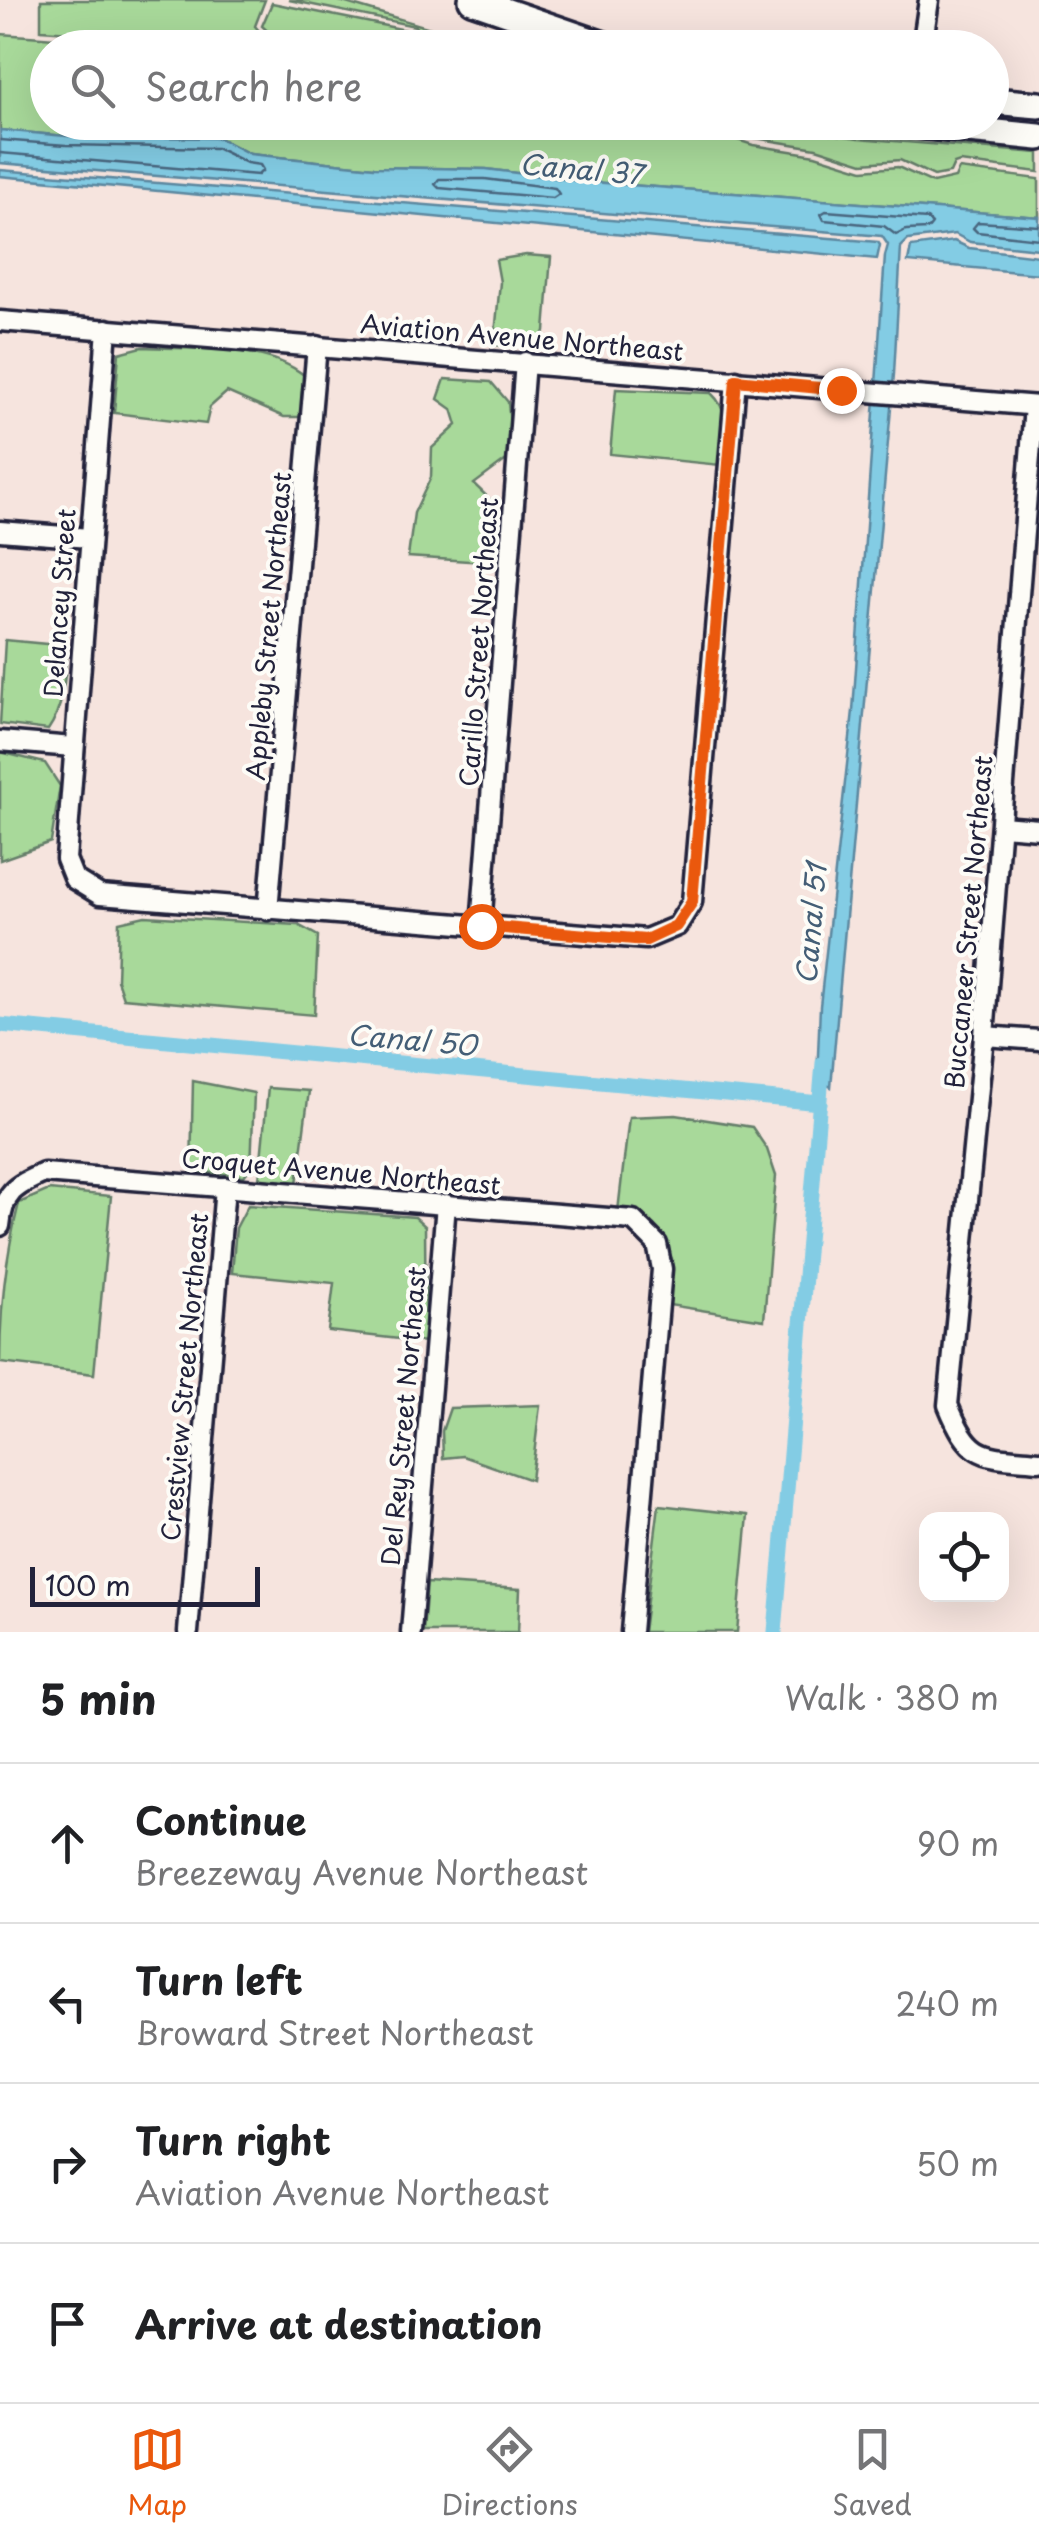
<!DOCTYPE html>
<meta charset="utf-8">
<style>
body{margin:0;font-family:"Playpen Sans",sans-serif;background:#f6f6f6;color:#202124}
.controls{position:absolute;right:30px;bottom:30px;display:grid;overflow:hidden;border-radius:20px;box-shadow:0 10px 40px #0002}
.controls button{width:90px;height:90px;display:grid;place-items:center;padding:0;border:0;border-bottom:2px solid #e0e0e0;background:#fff;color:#202124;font:50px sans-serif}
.scale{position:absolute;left:30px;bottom:25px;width:230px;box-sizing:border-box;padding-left:10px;border:5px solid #22223b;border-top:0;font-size:28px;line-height:35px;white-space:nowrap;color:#22223b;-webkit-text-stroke:8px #fdfcf7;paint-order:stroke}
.stop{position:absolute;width:30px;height:30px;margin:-22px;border:8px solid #ea580c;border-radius:50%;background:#fff}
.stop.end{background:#ea580c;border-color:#fff;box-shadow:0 2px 10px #0008}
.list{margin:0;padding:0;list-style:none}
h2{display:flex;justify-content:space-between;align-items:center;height:130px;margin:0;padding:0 40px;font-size:42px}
h2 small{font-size:32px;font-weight:400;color:#757577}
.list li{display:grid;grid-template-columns:65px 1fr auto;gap:30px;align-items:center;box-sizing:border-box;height:160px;padding:0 40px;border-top:2px solid #e0e0e0}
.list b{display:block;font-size:38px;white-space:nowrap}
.list p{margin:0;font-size:32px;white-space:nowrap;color:#757577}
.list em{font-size:32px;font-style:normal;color:#757577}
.icon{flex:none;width:55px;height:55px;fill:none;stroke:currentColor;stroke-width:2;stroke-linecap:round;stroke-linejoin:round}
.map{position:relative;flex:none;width:1039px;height:1632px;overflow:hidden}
.search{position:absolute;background:#fff;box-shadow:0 10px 40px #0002;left:30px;right:30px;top:30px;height:110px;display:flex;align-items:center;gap:25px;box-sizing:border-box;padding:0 35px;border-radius:55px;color:#757577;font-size:38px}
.sheet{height:770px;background:#fff}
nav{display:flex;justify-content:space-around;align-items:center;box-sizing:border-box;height:140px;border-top:2px solid #e0e0e0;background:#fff;font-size:28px;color:#757577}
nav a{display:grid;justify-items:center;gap:5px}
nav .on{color:#ea580c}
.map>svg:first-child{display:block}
.green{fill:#a8d99a;stroke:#657e6a;stroke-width:2.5}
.water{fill:#83cce4;stroke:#5c88a0;stroke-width:2.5}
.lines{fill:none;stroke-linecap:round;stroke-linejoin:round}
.shore{stroke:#49667f;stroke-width:2.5}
.canal{stroke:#83cce4;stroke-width:15}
.minor-casing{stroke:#22223b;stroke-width:25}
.secondary-casing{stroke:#22223b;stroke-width:32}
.minor{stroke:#fdfcf7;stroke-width:18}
.secondary{stroke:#fdfcf7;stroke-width:25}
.route{stroke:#ea580c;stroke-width:12}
.labels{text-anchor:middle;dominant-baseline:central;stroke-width:8;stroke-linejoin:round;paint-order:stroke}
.street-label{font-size:25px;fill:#22223b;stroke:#fdfcf7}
.water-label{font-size:28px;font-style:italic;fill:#445e76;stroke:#fdfcf7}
</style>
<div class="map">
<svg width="1039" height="1632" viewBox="0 0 1039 1632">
<rect width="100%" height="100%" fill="#f6e4de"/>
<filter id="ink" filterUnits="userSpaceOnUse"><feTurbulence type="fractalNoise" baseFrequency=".01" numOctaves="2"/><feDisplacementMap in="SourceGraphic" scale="20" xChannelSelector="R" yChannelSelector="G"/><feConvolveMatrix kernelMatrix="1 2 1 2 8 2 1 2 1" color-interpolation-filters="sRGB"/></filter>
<g filter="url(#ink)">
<!-- green -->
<g class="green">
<path d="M41 0H265L255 26 267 40 265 47H229L162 38 41 30Z"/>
<path d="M289 0H336L494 47H418L419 32 415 26Z"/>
<path d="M272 3 411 31 410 47H273L275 38 262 26Z"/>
<path d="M0 34 180 47 48 48V122L685 123 753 145 815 155 863 170 898 167 933 183 955 178 959 169 1039 179V217L579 181 486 169 374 167 250 154 219 138 66 136 0 130Z"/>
<path d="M708 123H760L858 138 1039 153V172L960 162 954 164 950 173 934 176 900 160 863 163 816 148 755 138Z"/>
<path d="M526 255 551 257 545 331 537 348 494 345 500 282 496 260Z"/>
<path d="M142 347C192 350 266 343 305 376L302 417H284L227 392 210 407 206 424 114 413 119 353Z"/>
<path d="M445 379 491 382 508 402 513 455 474 484 502 511 499 563 408 557 414 513 431 477 432 448 457 425 452 409 438 399Z"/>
<path d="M616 389 711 393C733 413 724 438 720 465L610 454Z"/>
<path d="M5 640 67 646C65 676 65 705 48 730L0 724Z"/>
<path d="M0 752 45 763 60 786 51 842 0 860Z"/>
<path d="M145 916 298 925 318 936 314 1015 123 998 117 980 119 922Z"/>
<path d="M193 1081 254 1093 251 1167 244 1176 191 1171Z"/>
<path d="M268 1088 309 1091 297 1184 259 1180Z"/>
<path d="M676 1115 752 1127 767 1149 776 1176 764 1320 669 1305 672 1259 654 1225 618 1211 629 1117Z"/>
<path d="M49 1190 111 1196 94 1374 0 1363C0 1310 6 1255 19 1203Z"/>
<path d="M248 1205 415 1217 425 1226 426 1342 328 1331 334 1283 232 1273 236 1228Z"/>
<path d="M540 1405 531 1480 463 1456 443 1458 442 1431 450 1408Z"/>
<path d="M659 1505 748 1515 737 1632H643Z"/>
<path d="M427 1583 520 1589 518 1632H423Z"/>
</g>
<!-- water -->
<g class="water">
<path d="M0 130 66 136 219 138 250 154 374 167 486 169 579 181 1039 217V249L970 242 955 234 908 240 901 247 894 374 831 1087 817 1079 820 1006 853 711 885 256 888 245 882 236 0 163Z"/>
<path d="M0 170 878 242 880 245 877 259 0 176Z"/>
<path d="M954 241 969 248 1039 256V274L908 262 911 247Z"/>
</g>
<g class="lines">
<!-- shore -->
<g class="shore">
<path d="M0 140 66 145 216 148 247 163 260 165 263 170 258 175 0 153"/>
<path d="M439 179H485L555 188 559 194 553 198 439 188 435 184Z"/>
<path d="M826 211 927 219 932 224 928 229 906 230 896 235 884 226 824 220 821 214Z"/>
<path d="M1039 226 978 222 973 228 977 232 1039 239"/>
</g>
<!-- canal -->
<g class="canal">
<path d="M0 1025 820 1103"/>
<path d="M775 1632 823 1063"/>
</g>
<!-- minor casing -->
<g class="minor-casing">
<g id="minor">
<path d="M922 48 929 0"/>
<path d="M0 321 1039 406"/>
<path d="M107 329 66 859 74 879 100 895 646 939 677 926 692 902 736 380"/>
<path d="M1034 406 984 1036 948 1405C971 1461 982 1456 1039 1461"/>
<path d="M0 531 89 538"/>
<path d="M0 741 73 747"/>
<path d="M1002 826 1039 829"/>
<path d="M268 910 317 346"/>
<path d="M481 926 525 362"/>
<path d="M984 1036 1039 1040"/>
<path d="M0 1226C3 1192 15 1186 44 1173L633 1220 657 1244 662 1269 631 1632"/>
<path d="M188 1632 225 1187"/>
<path d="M411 1632 446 1204"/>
</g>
</g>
<!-- secondary casing -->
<g class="secondary-casing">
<g id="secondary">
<path d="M472 0 612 48"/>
<path d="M992 101 1039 105"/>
<path d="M885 122 1039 137"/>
</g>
</g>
<!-- minor -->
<use href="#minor" class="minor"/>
<!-- secondary -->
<use href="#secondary" class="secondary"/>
</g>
</g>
<g class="lines" filter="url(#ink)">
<!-- route -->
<path class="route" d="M481 926 646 940 676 926 692 902 736 380 841 390"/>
</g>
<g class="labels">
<!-- street labels -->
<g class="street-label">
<text transform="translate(522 337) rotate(5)">Aviation Avenue Northeast</text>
<text transform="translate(59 603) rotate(-86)">Delancey Street</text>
<text transform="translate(268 626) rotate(-85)">Appleby Street Northeast</text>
<text transform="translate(478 642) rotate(-86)">Carillo Street Northeast</text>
<text transform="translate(968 922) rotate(-85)">Buccaneer Street Northeast</text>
<text transform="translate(341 1171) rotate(5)">Croquet Avenue Northeast</text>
<text transform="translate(184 1377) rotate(-85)">Crestview Street Northeast</text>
<text transform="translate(403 1416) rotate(-85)">Del Rey Street Northeast</text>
</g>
<!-- water labels -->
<g class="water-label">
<text transform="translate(581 168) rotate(5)">Canal 37</text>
<text transform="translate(810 924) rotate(-85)">Canal 51</text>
<text transform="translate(412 1039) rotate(5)">Canal 50</text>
</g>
</g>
</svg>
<div class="controls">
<button><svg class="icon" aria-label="locate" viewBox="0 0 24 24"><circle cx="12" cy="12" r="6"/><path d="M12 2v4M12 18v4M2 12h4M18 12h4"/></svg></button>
</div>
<div class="scale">100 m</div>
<div class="stop" style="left:481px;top:926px"></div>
<div class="stop end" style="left:841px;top:390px"></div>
<div class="search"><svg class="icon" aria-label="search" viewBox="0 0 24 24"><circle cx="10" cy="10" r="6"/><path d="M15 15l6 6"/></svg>Search here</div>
</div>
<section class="sheet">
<h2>5 min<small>Walk · 380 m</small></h2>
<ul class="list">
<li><svg class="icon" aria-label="ahead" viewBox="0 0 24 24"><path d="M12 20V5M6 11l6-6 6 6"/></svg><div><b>Continue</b><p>Breezeway Avenue Northeast</p></div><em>90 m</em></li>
<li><svg class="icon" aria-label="left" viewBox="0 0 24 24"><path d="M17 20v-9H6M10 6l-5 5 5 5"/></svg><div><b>Turn left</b><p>Broward Street Northeast</p></div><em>240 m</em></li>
<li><svg class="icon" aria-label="right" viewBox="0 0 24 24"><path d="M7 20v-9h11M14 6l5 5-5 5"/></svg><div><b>Turn right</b><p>Aviation Avenue Northeast</p></div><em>50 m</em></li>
<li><svg class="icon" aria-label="arrive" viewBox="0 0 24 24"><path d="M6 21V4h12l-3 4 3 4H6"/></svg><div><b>Arrive at destination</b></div></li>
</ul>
</section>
<nav>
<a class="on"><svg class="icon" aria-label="map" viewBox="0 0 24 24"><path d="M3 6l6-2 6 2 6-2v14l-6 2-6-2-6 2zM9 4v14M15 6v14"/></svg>Map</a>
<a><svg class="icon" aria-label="directions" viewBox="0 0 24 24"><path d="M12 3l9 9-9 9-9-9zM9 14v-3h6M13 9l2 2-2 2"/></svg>Directions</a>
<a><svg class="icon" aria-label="saved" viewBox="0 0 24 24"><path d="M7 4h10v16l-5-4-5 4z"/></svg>Saved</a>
</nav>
